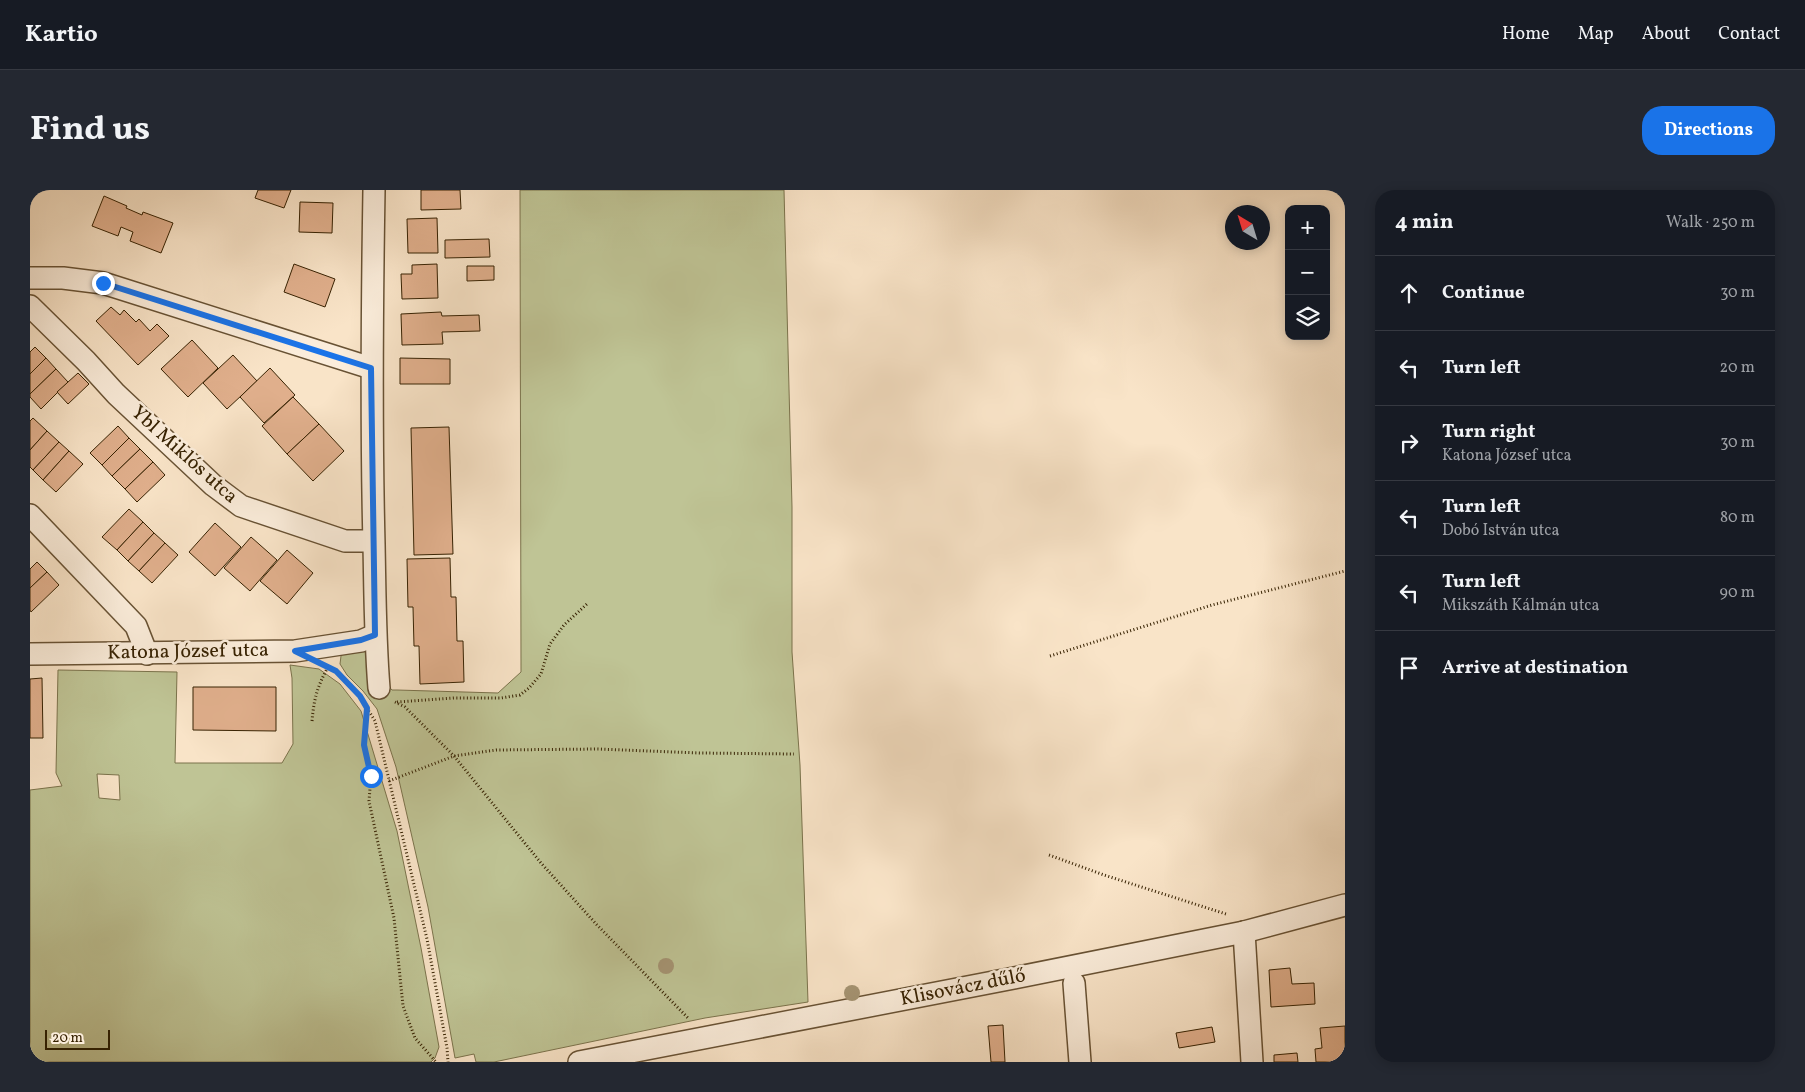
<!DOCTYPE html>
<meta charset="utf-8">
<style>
body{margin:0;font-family:Vollkorn,serif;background:#242831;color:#f1f3f6}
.controls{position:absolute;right:15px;top:15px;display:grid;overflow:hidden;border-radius:10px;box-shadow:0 2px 12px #0003}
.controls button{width:45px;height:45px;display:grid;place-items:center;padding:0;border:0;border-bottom:1px solid #363941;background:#171b24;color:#f1f3f6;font:25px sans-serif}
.compass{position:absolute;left:1195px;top:15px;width:45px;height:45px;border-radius:50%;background:#171b24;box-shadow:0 2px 12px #0003;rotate:322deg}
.scale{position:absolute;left:15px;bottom:12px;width:65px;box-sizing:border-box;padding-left:5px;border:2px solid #372202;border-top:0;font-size:14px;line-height:18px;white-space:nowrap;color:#372202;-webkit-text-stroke:4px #fbeddb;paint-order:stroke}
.stop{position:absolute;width:15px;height:15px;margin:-11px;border:4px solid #1a73e8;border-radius:50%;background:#fff}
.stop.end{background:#1a73e8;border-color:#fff;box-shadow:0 1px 5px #0008}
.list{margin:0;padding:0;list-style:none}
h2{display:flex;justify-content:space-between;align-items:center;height:65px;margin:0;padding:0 20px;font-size:21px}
h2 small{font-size:16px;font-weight:400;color:#9ea1a6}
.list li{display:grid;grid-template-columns:32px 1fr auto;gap:15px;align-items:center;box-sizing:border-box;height:75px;padding:0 20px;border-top:1px solid #363941}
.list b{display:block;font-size:19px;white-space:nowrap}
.list p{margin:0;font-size:16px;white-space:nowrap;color:#9ea1a6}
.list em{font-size:16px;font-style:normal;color:#9ea1a6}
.icon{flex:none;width:28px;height:28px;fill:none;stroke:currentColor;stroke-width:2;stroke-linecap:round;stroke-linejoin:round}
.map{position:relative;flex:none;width:1315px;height:872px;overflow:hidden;border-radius:20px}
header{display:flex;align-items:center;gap:30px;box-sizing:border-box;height:70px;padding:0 25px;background:#171b24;border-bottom:1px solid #363941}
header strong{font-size:24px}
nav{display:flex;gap:28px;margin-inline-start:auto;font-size:18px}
.intro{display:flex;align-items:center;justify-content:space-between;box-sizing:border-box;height:120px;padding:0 30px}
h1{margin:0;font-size:35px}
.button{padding:12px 22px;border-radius:20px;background:#1a73e8;color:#fff;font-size:18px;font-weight:700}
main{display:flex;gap:30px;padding:0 30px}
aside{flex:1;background:#171b24;border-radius:20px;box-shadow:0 2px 12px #0003}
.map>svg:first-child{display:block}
.green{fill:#bfc495;stroke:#7b734c;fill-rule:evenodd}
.building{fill:#e0af8c;stroke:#372202}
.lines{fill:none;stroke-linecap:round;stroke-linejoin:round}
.minor-casing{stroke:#685234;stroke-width:24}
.path{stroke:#372202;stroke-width:3;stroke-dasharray:1 2.5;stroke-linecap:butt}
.minor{stroke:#fbeddb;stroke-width:21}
.tree{fill:#a59473}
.route{stroke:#1a73e8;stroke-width:6}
.labels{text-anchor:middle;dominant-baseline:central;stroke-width:5;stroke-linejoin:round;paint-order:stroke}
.street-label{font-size:20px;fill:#372202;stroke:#fbeddb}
</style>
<header>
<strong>Kartio</strong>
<nav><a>Home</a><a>Map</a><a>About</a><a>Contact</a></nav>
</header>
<div class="intro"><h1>Find us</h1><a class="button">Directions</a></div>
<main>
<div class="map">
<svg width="1315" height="872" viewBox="0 0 1315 872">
<rect width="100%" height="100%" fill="#f9e4c8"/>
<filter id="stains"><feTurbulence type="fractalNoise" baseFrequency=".004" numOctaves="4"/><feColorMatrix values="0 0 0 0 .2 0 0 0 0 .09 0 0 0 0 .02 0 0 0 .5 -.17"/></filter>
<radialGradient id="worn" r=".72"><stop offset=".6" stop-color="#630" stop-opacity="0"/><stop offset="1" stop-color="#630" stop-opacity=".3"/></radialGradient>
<!-- green -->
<g class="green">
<path d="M490 0H754L762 317V462L770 575 778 812 675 828 464 872H446L444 864 425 868 398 717 366 577 347 519 333 501 317 485 310 474 311 466 317 460 340 459 352 489 362 500H367L468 503 491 482Z"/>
<path d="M260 475 289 479 310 494 331 521 367 641 391 758 409 857 405 868 401 872H0V600L32 596 26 583 28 480 147 482 145 573H252L263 554 262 488ZM67 584 89 585 90 610 69 608Z"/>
</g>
<!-- building -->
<g class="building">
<path d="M228 0H261L254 18 225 8Z"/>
<path d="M391 0H430L431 19 391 20Z"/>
<path d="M74 6 97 16 96 18 112 25 113 22 143 33 131 63 100 51 103 42 91 37 88 46 62 36Z"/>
<path d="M270 12 303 13 302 43 269 42Z"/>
<path d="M407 28 408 63H378L377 29Z"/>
<path d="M459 49 460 67 415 68V50Z"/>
<path d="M264 74 305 89 295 117 254 102Z"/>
<path d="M407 74 408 108 372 109 371 84H382V75Z"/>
<path d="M437 76H464V90L437 91Z"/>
<path d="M81 117 90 125 94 120 106 132 109 129 120 141 127 134 139 146 108 175 66 131Z"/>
<path d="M411 122 412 126 449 125 450 141 412 142 413 154 372 155 371 124Z"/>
<path d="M162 150 188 178 158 207 131 179Z"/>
<path d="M5 157 16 168 0 184V162Z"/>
<path d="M203 165 227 191 197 219 173 193Z"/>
<path d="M16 168 26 179 0 204V184Z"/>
<path d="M370 168 420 169V194H370Z"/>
<path d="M240 178 265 205 234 233 210 207Z"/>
<path d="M26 179 38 192 11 219 0 207V204Z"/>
<path d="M48 183 59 194 38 214 27 202Z"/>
<path d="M263 207 289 234 257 264 232 236Z"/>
<path d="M3 228 17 241 0 260V231Z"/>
<path d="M289 234 314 261 283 291 257 264Z"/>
<path d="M88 236 99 248 72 275 60 263Z"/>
<path d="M419 237 423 364 384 365 381 238Z"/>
<path d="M17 241 29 252 3 280 0 277V260Z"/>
<path d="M99 248 110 259 82 286 72 275Z"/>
<path d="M29 252 39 261 13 290 3 280Z"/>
<path d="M110 259 123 272 95 299 82 286Z"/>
<path d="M39 261 53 274 26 302 13 290Z"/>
<path d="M123 272 135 285 107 312 95 299Z"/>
<path d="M99 319 113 332 87 360 72 347Z"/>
<path d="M113 332 124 343 98 371 87 360Z"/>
<path d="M185 333 211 357 185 386 159 362Z"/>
<path d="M124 343 135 353 109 381 98 371Z"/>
<path d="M221 347 247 370 220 401 194 378Z"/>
<path d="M135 353 148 365 122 393 109 381Z"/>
<path d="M257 360 283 383 257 414 230 391Z"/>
<path d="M420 368 421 407H426L427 451H433L434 492 390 494 389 456H384L383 417H378L377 369Z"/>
<path d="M7 372 17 382 0 398V379Z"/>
<path d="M17 382 29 395 1 422 0 420V398Z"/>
<path d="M12 488 13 548H0V489Z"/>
<path d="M163 497H246V541L163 540Z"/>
<path d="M1260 778 1262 794 1284 793 1285 814 1241 817 1239 780Z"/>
<path d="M973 835 975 872H961L958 836Z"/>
<path d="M1315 836V872H1286L1285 859 1292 858 1290 838Z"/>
<path d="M1182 837 1185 852 1149 858 1146 843Z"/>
<path d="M1267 863 1268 872H1244V865Z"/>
</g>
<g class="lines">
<!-- minor casing -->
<g class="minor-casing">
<g id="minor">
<path d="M344 0C342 118 341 236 344 354 345 402 345 450 349 498"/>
<path d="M0 88H33L73 93 341 178"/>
<path d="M0 116 56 171 86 204 183 295 211 316 315 351H343"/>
<path d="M0 325 106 436 117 464"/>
<path d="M0 464 265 461 331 451 345 445"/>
<path d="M1214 742 1222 872"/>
<path d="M1044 793 1050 872"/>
<path d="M549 872 984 788 1214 742 1315 715"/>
</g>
</g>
<!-- path -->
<g class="path">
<path d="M1020 466 1182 415 1315 381"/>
<path d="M300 477 306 481 327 504"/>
<path d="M365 512 375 517 424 566 511 673 567 735 659 829"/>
<path d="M367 512 424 508H471L490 505 499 498 511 484 520 454 534 435 558 413"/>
<path d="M335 515 345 531 397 749 417 858 418 872"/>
<path d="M337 520 334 555 341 586 339 611 364 728 373 816 385 848 406 872"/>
<path d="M282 531C284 509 287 497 298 477"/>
<path d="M359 591 424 566 466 560 568 559 669 563 764 564"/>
<path d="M1019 665 1074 685 1196 724"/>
</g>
<!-- minor -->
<use href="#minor" class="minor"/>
</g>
<!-- trees -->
<g class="tree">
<circle cx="636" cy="776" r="8"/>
<circle cx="822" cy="803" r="8"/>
</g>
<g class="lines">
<!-- route -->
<path class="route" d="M73 93 341 178 345 445 331 450 265 461 306 481 330 506 337 518 334 555 341 586"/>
</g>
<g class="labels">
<!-- street labels -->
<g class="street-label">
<text transform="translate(154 265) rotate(42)">Ybl Miklós utca</text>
<text transform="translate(158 462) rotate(-1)">Katona József utca</text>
<text transform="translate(933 798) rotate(-11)">Klisovácz dűlő</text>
</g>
</g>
<rect width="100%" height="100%" filter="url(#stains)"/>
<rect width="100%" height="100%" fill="url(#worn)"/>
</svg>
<div class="controls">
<button>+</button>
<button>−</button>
<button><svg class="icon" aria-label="layers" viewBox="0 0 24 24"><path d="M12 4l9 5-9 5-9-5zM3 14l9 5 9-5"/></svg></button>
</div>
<svg class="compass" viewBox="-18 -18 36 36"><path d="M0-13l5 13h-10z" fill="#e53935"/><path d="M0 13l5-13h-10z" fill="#9ea1a6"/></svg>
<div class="scale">20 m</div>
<div class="stop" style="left:341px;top:586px"></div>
<div class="stop end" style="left:73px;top:93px"></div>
</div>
<aside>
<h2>4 min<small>Walk · 250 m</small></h2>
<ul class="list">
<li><svg class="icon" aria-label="ahead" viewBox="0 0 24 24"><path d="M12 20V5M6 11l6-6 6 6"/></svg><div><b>Continue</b></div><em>30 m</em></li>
<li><svg class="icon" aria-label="left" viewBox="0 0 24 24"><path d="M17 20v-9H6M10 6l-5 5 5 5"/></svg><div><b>Turn left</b></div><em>20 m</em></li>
<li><svg class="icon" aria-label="right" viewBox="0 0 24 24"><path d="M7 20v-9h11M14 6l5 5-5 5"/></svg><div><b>Turn right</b><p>Katona József utca</p></div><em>30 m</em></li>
<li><svg class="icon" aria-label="left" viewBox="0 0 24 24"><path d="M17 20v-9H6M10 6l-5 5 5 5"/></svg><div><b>Turn left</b><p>Dobó István utca</p></div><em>80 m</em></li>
<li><svg class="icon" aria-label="left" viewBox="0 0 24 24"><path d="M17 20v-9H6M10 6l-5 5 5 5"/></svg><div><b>Turn left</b><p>Mikszáth Kálmán utca</p></div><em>90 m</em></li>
<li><svg class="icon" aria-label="arrive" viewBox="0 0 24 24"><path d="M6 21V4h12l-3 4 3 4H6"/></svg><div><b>Arrive at destination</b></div></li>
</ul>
</aside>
</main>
